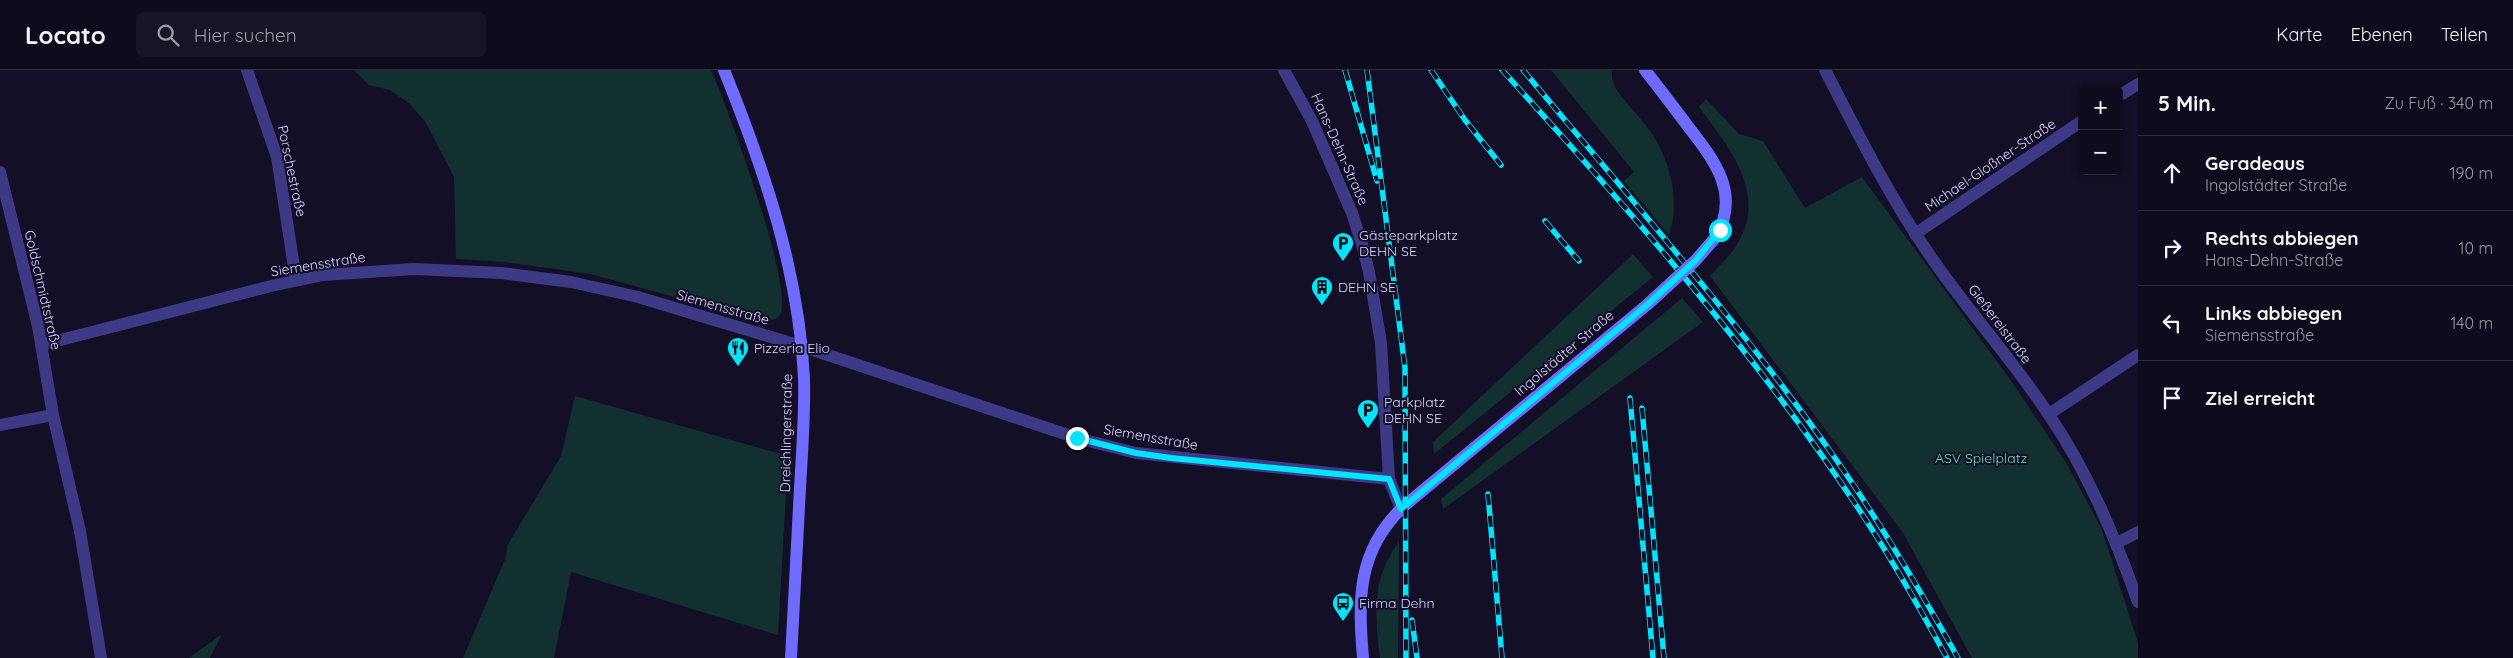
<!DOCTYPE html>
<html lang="de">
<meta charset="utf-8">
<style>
body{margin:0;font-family:Quicksand,sans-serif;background:#171425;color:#f1f3f6}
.controls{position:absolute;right:15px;top:15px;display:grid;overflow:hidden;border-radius:8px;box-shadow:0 2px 8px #0003}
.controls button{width:45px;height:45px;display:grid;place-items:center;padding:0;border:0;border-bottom:1px solid #2e2b3b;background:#0e0b1c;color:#f1f3f6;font:25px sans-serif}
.stop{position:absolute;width:15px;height:15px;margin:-11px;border:4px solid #00e5ff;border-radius:50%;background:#fff}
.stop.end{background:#00e5ff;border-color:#fff;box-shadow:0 1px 5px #0008}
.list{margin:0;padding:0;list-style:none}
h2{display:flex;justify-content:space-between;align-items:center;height:65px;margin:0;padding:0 20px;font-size:21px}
h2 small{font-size:16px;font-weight:400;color:#9b9ba3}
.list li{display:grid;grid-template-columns:32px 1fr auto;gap:15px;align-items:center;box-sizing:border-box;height:75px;padding:0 20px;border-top:1px solid #2e2b3b}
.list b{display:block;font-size:19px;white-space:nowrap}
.list p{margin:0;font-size:16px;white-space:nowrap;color:#9b9ba3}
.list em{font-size:16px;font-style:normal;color:#9b9ba3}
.icon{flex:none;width:28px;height:28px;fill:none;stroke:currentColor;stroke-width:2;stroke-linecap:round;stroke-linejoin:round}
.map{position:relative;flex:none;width:2138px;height:588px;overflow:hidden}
header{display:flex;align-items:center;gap:30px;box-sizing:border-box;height:70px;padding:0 25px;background:#0e0b1c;border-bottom:1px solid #2e2b3b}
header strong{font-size:24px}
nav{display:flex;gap:28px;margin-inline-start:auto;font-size:18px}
.search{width:350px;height:45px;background:#171425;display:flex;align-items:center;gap:12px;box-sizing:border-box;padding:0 18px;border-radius:8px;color:#9b9ba3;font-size:19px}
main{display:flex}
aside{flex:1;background:#0e0b1c}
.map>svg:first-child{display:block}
.green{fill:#12302f}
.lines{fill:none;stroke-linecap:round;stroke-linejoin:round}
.street{stroke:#3d3a85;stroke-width:12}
.secondary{stroke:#6f6bff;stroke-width:12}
.rail-casing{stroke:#00e5ff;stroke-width:5.5}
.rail{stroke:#130f26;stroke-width:4;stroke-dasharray:11;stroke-linecap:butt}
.secondary-bridge{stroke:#6f6bff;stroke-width:12}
.route{stroke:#00e5ff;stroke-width:6}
.labels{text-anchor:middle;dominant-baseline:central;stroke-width:4;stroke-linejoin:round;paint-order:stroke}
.street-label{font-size:14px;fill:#d9d4ff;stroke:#130f26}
.poi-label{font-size:14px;fill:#d9d4ff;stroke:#130f26;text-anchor:start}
.park-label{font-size:14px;fill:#5fe0c0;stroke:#130f26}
</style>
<header>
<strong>Locato</strong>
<div class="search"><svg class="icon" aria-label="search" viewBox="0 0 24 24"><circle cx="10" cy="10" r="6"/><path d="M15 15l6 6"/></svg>Hier suchen</div>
<nav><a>Karte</a><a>Ebenen</a><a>Teilen</a></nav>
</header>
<main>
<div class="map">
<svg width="2138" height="588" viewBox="0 0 2138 588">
<rect width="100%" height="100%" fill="#130f26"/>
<!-- green -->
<g class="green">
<path d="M354 0H711C725 30 798 226 779 246 771 255 753 248 743 246L591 204 505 192 456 189 454 107 426 53 410 34 390 20 369 15Z"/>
<path d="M1551 0H1612C1612 5 1612 11 1614 15 1623 32 1640 46 1650 61 1670 89 1681 132 1669 165L1624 111 1634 102Z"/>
<path d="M1706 29 1739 64 1763 71 1805 138 1862 107 2012 312 2067 394 2102 460 2138 573V588H1972L1903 463 1710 206C1720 195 1732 184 1739 171 1767 121 1727 75 1699 37Z"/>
<path d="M1633 184 1653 207 1434 384 1433 372Z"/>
<path d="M1682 228 1703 252 1443 439 1441 429Z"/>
<path d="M575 326 788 386 778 565 571 502 554 588H463L506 487 507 476 561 386Z"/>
<path d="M1399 471 1398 588H1380C1375 542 1371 511 1399 471Z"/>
<path d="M222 564 210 588H189Z"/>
</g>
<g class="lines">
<!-- street -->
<g class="street">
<path d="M247 0 277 87 296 210"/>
<path d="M1284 0 1312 51 1352 143 1362 174 1369 202 1381 273 1389 409 1401 439"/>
<path d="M1825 0C1858 64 1890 128 1931 187 1968 241 2013 290 2049 345 2088 402 2115 467 2138 532"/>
<path d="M2119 26 2138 14"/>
<path d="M0 102 38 256 53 345 80 461 101 588"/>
<path d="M1915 164 2082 51"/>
<path d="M41 275 271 216 323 205 414 199 501 203 571 212 638 227 801 276 1077 368 1136 383 1389 409"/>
<path d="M2049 344 2138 285"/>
<path d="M0 355 53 345"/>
<path d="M2117 473 2138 462"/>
</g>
<!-- secondary -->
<g class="secondary">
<path d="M724 0C764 99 799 201 804 309 805 345 802 382 800 418 797 475 794 531 791 588"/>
<path d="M1645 0C1659 18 1673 36 1687 55 1714 90 1742 124 1715 168"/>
<path d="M1363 588C1358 529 1357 480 1404 436L1648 234"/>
</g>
<!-- rail casing -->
<g class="rail-casing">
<g id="rail">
<path d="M1345 0 1377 111"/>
<path d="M1367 0 1405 298 1406 588"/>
<path d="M1431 0 1465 50 1501 95"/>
<path d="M1502 0C1627 137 1751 278 1854 432 1888 482 1918 535 1947 588"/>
<path d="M1523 0C1629 127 1740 253 1835 388 1880 452 1920 520 1958 588"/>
<path d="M1545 151 1579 191"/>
<path d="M1630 328 1653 588"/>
<path d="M1642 338 1664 588"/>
<path d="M1488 424 1502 588"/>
<path d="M1412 550 1417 588"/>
</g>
</g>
<!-- rail -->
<use href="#rail" class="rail"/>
<!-- secondary-bridge -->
<path class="secondary-bridge" d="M1648 234 1696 190 1715 168"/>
</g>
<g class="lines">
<!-- route -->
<path class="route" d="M1077 368 1136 383 1171 388 1389 409 1401 439 1648 234 1696 190 1720 160"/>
</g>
<!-- icons -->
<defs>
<g id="parking-pin" transform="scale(1.125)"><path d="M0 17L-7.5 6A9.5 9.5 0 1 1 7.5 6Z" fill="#00e5ff" stroke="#130f26"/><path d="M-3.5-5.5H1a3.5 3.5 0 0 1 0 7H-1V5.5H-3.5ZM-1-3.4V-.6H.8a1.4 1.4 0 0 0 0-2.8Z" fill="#111"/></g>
<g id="building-pin" transform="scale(1.125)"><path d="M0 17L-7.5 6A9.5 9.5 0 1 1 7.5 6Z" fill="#00e5ff" stroke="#130f26"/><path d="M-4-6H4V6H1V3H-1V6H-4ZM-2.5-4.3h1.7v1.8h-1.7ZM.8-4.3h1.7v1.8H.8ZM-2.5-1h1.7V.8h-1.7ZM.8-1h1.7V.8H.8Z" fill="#111"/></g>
<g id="restaurant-pin" transform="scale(1.125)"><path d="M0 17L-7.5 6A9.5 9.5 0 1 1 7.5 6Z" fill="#00e5ff" stroke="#130f26"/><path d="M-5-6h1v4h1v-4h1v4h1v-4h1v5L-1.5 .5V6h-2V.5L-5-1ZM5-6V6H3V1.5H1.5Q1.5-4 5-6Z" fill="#111"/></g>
<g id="bus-pin" transform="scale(1.125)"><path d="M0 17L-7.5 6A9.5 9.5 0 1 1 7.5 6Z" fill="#00e5ff" stroke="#130f26"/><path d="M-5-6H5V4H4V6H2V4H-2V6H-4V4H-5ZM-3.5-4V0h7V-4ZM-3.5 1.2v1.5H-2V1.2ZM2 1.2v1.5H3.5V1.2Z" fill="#111"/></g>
</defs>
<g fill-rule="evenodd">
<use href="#parking-pin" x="1343" y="173"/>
<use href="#building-pin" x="1322" y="217"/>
<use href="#restaurant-pin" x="738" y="278"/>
<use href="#parking-pin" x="1368" y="340"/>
<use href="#bus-pin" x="1343" y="533"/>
</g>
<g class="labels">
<!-- street labels -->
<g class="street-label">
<text transform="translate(1340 79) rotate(66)">Hans-Dehn-Straße</text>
<text transform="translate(1990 95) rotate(-34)">Michael-Gloßner-Straße</text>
<text transform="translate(292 101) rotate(78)">Porschestraße</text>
<text transform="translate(318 194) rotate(-9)">Siemensstraße</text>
<text transform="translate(43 220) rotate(77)">Goldschmidtstraße</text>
<text transform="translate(723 237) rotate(16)">Siemensstraße</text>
<text transform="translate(2000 254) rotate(53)">Gießereistraße</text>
<text transform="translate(1564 283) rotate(-40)">Ingolstädter Straße</text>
<text transform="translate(786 363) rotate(-89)">Dreichlingerstraße</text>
<text transform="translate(1151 367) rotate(10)">Siemensstraße</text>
</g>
<!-- poi labels -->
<g class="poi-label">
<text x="1359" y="165">Gästeparkplatz<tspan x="1359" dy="16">DEHN SE</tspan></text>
<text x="1338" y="217">DEHN SE</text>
<text x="754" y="278">Pizzeria Elio</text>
<text x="1384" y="332">Parkplatz<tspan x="1384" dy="16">DEHN SE</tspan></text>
<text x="1359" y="533">Firma Dehn</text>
</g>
<!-- park labels -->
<g class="park-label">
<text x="1981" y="388">ASV Spielplatz</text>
</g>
</g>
</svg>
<div class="controls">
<button>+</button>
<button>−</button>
</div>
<div class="stop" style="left:1720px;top:160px"></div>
<div class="stop end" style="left:1077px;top:368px"></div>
</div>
<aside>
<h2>5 Min.<small>Zu Fuß · 340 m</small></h2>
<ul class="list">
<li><svg class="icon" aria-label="ahead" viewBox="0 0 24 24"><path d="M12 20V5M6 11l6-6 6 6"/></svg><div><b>Geradeaus</b><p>Ingolstädter Straße</p></div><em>190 m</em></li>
<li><svg class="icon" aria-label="right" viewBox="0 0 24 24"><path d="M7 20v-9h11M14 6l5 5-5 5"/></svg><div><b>Rechts abbiegen</b><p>Hans-Dehn-Straße</p></div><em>10 m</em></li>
<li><svg class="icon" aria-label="left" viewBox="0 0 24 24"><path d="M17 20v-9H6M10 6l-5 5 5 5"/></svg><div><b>Links abbiegen</b><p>Siemensstraße</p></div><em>140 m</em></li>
<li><svg class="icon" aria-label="arrive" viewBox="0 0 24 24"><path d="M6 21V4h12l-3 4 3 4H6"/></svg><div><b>Ziel erreicht</b></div></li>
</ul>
</aside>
</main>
